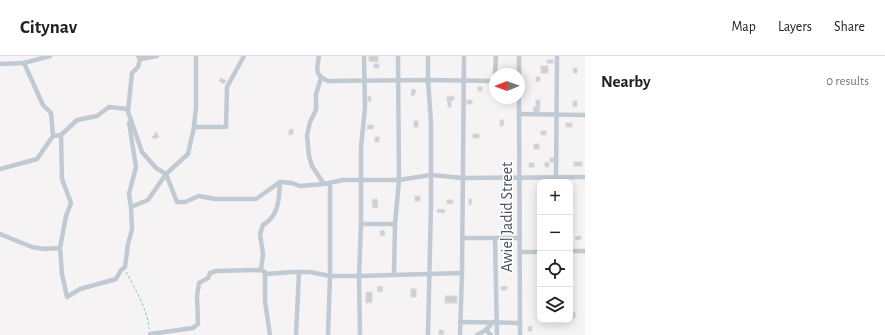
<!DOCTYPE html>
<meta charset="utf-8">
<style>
body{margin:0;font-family:"Alegreya Sans",sans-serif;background:#f6f6f6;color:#202124}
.controls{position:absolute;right:12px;bottom:12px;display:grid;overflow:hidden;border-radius:8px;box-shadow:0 2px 10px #0003}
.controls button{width:36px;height:36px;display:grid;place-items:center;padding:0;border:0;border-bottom:1px solid #e0e0e0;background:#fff;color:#202124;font:20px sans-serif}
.compass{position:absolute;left:489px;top:12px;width:36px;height:36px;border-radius:50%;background:#fff;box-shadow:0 2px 10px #0003;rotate:269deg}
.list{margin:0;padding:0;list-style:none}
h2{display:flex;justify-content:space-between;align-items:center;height:52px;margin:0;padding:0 16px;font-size:17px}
h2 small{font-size:13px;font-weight:400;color:#757577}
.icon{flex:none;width:22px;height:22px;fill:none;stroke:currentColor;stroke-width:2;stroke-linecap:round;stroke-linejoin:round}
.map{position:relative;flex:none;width:585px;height:279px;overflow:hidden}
header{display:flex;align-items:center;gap:24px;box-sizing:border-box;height:56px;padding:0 20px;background:#fff;border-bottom:1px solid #e0e0e0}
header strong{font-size:19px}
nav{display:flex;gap:22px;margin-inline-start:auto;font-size:14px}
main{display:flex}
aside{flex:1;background:#fff}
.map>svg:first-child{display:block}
.building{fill:#cdcfd5;stroke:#d7d9de}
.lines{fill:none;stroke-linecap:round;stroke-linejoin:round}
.path{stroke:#7ad0a6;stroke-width:1;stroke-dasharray:3 2;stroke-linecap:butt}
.minor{stroke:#c1cad2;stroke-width:4.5}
.labels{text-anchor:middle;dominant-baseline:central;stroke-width:3;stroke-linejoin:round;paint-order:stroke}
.street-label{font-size:16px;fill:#4a5661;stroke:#fff}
</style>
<header>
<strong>Citynav</strong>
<nav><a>Map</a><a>Layers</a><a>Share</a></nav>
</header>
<main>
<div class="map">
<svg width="585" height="279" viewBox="0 0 585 279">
<rect width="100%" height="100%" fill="#f5f3f3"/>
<!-- building -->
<g class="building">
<path d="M369 0H378V6L369 5Z"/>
<rect x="547" y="4" width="6" height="3"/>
<rect x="374" y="8" width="5" height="4"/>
<rect x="541" y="10" width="7" height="7"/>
<path d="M573 12H577V17H574Z"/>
<path d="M536 21H540V25L536 26Z"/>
<path d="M221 22 226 25 224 28 219 25Z"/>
<rect x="478" y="31" width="4" height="4"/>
<path d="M412 33 416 34 414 40 411 39Z"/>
<path d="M368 40 371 41V45H368Z"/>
<path d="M454 40V44L447 45V41Z"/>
<rect x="467" y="44" width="5" height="4"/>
<rect x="536" y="44" width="4" height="7"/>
<rect x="448" y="45" width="3" height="6"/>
<path d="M573 45H577V50L573 51Z"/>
<path d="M533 51H539L540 57H534Z"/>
<path d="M500 64H504L503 70H500Z"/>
<rect x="414" y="65" width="4" height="6"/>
<rect x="566" y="67" width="6" height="4"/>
<path d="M368 69H374L373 73H367Z"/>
<path d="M293 73V78L289 79V74Z"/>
<rect x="541" y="75" width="5" height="4"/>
<path d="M156 76 159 81 154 83 152 81 155 79 154 77Z"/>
<rect x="473" y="78" width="6" height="4"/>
<rect x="375" y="81" width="4" height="5"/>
<rect x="534" y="88" width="5" height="5"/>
<rect x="550" y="102" width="4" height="4"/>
<path d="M545 106 549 107V111H545Z"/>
<rect x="574" y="106" width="8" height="4"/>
<rect x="529" y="107" width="5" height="4"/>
<rect x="415" y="140" width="5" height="5"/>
<path d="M377 143 378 151 373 152 372 144Z"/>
<path d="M469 143H472L471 149H469Z"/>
<path d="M447 144H453V147L447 148Z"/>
<path d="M438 153 445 154 444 157 437 156Z"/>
<path d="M384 174 385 179 381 180 380 175Z"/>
<path d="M581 180V183L576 184 575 181Z"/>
<path d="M378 230 383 231 382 236 377 235Z"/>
<path d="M507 230V234H501V231Z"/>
<rect x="411" y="233" width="5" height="8"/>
<path d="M366 236H372V246L366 247Z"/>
<rect x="445" y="240" width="12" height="7"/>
<rect x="571" y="256" width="4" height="6"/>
<path d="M532 270V275H528V271Z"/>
<path d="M439 274H443L444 278 439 279Z"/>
</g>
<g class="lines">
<!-- path -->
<path class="path" d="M126 216C135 232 148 255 149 273"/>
<!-- minor -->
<g class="minor">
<path d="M138 0 140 3 157 0"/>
<path d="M319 0C317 13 314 19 328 25L428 24 495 25"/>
<path d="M519 0V18"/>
<path d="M0 8 24 7 50 0"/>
<path d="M495 18 496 0"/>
<path d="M321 22 316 38V54L310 66 307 79 309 100 312 110 324 128"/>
<path d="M519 42 520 279"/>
<path d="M127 53 142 96 156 112 166 118 177 146H185L199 140 215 143H256L280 126 292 127 300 130 324 128 343 124H399L431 119 463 122 585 121"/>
<path d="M128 55 132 17 138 11 140 3 143 0"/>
<path d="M519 58 585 59"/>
<path d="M129 67 136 111 129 138 131 151"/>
<path d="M194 71 196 51V0"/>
<path d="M61 79 62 123 71 147 66 160 60 192 62 218 67 241 80 233 116 223 121 214 125 211 128 188 132 173 131 151 148 144 166 118 188 98 194 71H226L227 31 244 0"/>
<path d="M53 80 61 79 77 64 97 60 109 51 127 53"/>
<path d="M0 113 37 103 53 80 51 57 43 49 24 7"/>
<path d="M556 126 557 0"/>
<path d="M361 168H395"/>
<path d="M0 178 32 191 44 193 60 192"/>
<path d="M462 182H520"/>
<path d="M495 183 497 279"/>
<path d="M570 195H585"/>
<path d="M520 196H540"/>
<path d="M261 214 263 198 260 178 263 169C279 160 279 143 280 126"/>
<path d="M265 218V245L270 279"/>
<path d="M394 219 395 168 399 124 398 0"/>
<path d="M460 266 520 267"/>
<path d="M486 274 491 279"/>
<path d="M150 278 193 272 198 268 197 240 199 227 208 222 210 217 216 215 261 214 265 216V218L294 216H310L330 220H359L462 217"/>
<path d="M296 279 299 216"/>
<path d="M328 279 330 220V128"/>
<path d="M360 279 359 220 361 168V91L365 52 364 0"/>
<path d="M428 279 431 148V67L428 24V0"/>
<path d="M460 279 462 217 464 0"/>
<path d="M477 279 486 274 493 266"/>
</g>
</g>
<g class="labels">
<!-- street labels -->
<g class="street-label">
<text transform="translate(507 161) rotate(-90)">Awiel Jadid Street</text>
</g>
</g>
</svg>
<div class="controls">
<button>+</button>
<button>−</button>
<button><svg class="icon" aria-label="locate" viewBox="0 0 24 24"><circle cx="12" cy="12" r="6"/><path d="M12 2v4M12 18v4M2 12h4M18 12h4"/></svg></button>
<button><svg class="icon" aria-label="layers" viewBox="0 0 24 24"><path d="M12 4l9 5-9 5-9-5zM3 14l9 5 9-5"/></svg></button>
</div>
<svg class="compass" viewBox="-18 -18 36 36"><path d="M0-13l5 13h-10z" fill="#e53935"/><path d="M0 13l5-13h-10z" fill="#757577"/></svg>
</div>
<aside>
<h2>Nearby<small>0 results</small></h2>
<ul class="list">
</ul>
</aside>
</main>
